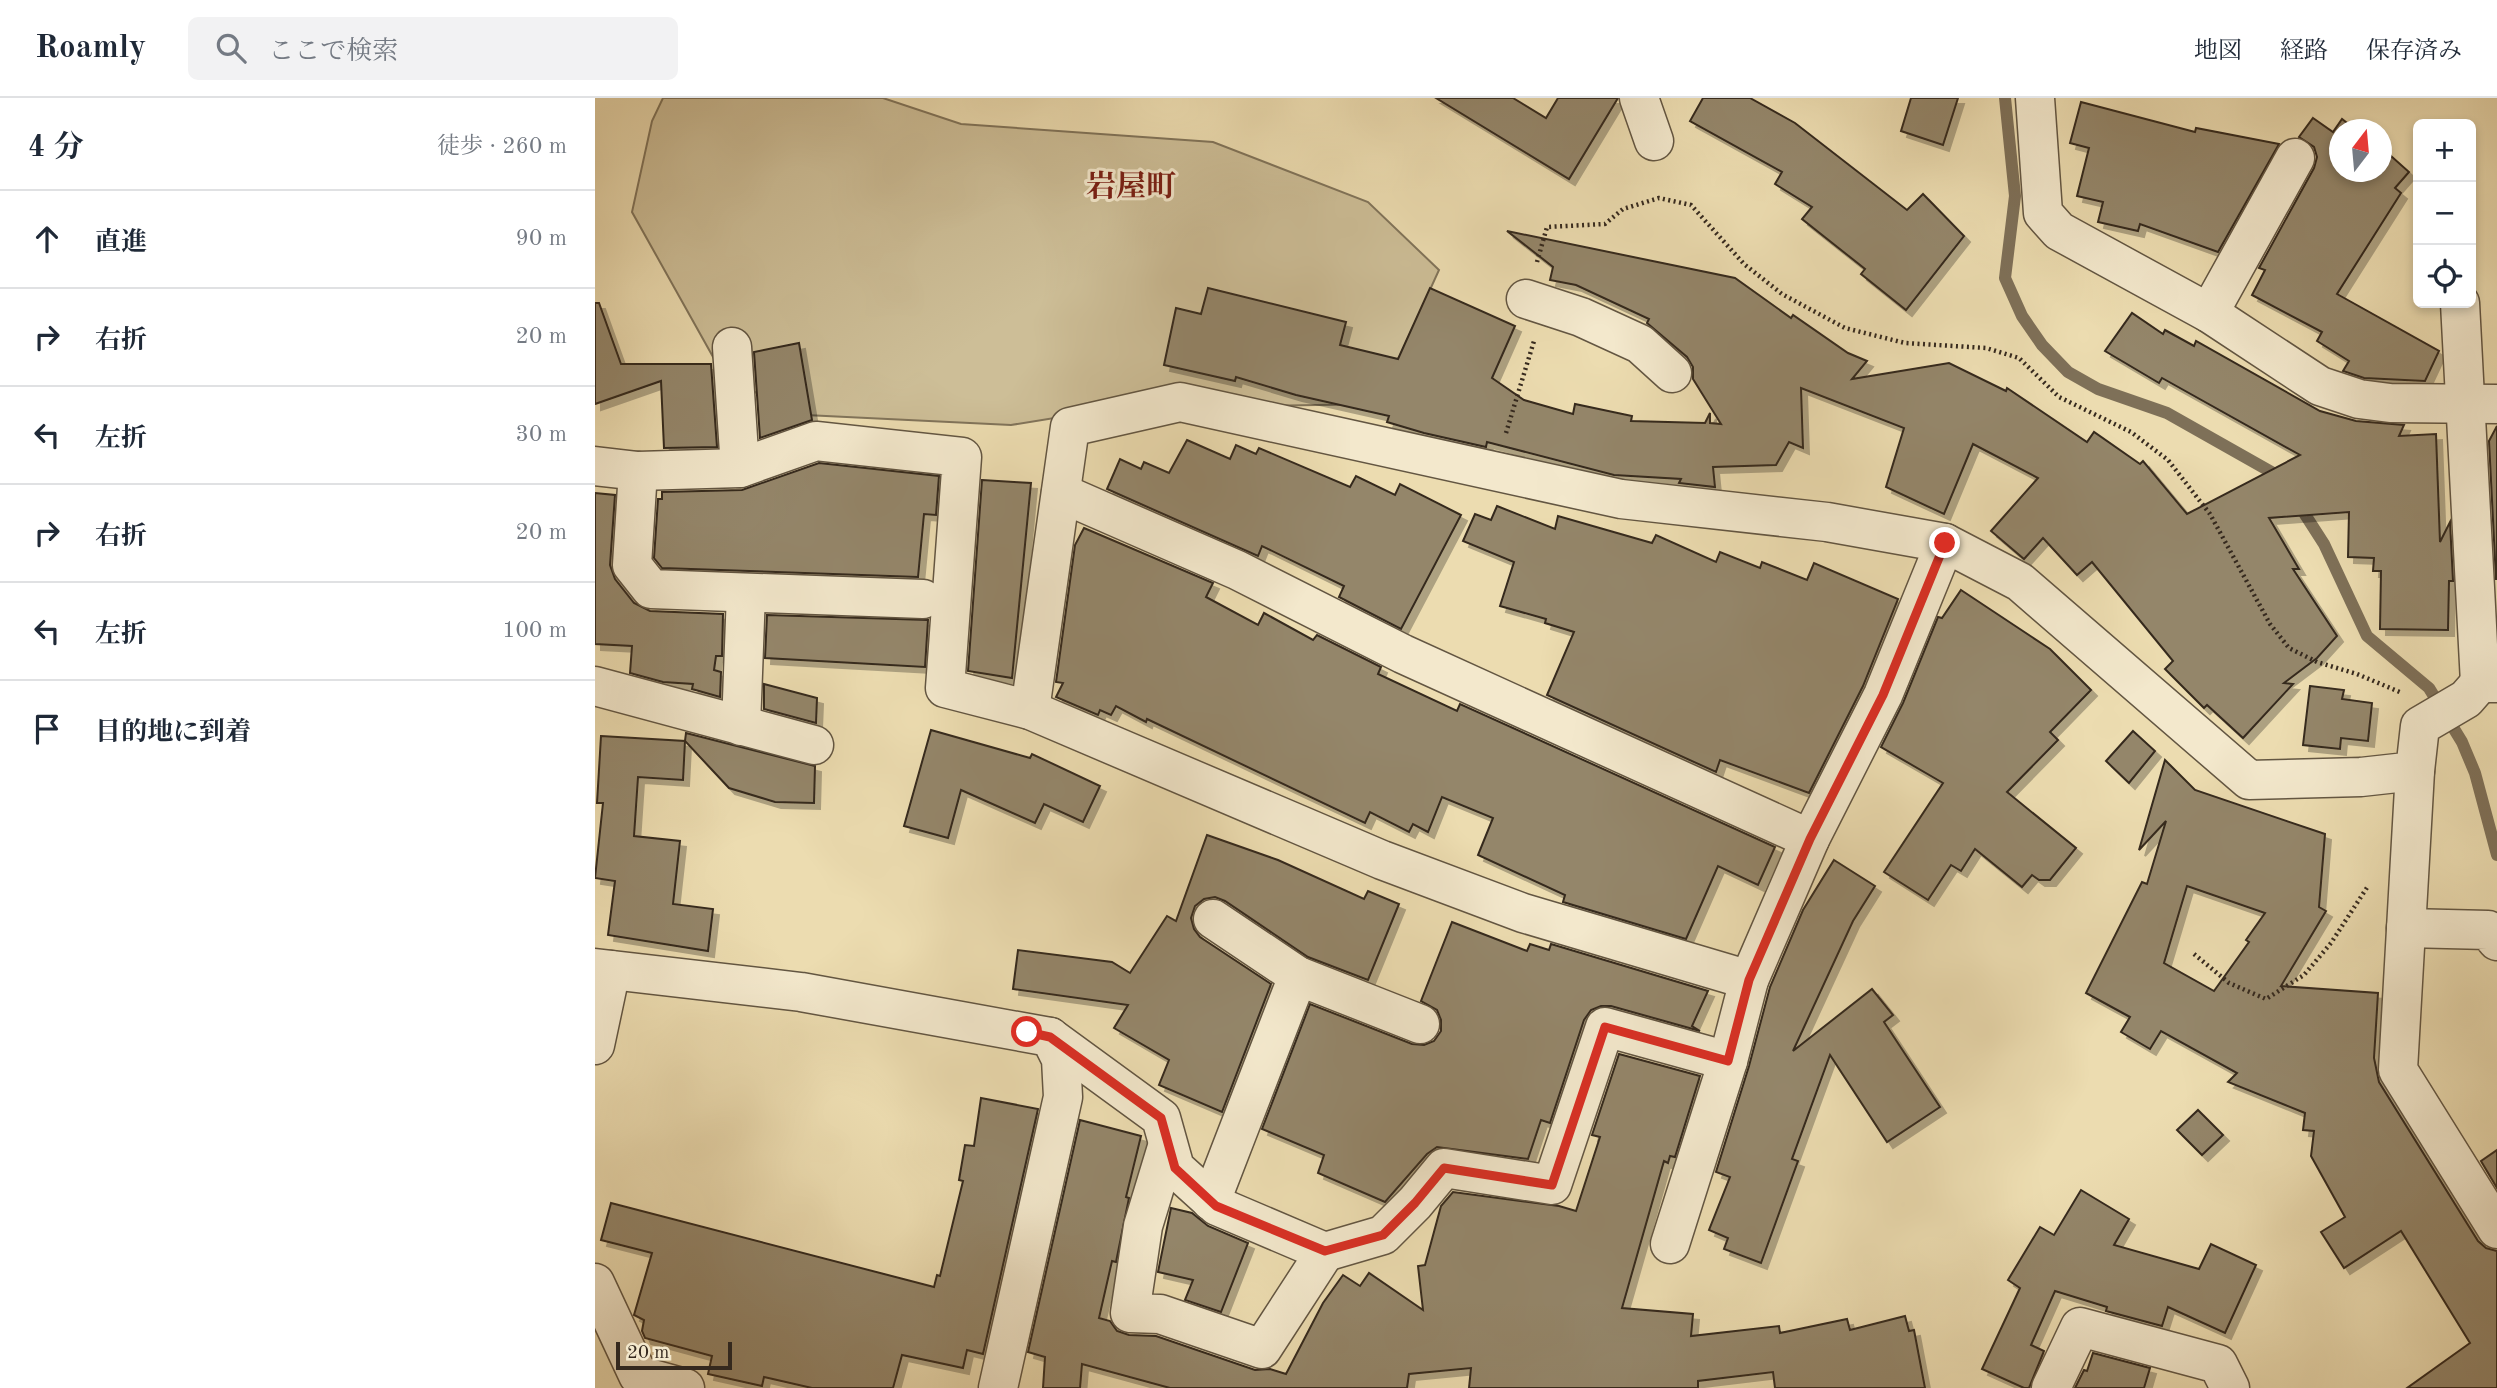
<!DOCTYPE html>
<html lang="ja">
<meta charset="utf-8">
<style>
body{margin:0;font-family:"Old Standard TT","Noto Serif JP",serif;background:#f2f2f3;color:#1f2937}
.controls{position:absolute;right:21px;top:21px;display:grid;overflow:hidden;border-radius:10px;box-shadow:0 4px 10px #0003}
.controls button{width:63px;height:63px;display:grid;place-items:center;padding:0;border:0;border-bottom:2px solid #e0e1e3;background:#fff;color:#1f2937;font:35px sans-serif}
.compass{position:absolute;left:1734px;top:21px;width:63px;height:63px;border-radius:50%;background:#fff;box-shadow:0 4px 10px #0003;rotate:16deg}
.scale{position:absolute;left:21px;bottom:18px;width:116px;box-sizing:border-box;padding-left:7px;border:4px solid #35291e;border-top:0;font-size:19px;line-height:24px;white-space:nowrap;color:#35291e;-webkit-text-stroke:5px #f3e8cc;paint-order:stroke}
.stop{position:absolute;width:21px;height:21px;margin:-16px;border:5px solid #d93025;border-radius:50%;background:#fff}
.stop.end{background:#d93025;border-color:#fff;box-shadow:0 2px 7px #0008}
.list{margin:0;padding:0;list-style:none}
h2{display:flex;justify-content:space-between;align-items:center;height:91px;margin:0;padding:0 28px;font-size:30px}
h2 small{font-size:23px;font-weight:400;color:#747a83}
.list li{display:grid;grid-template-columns:46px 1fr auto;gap:21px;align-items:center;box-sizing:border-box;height:98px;padding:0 28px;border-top:2px solid #e0e1e3}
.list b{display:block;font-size:26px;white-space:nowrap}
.list em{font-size:23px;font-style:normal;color:#747a83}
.icon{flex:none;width:38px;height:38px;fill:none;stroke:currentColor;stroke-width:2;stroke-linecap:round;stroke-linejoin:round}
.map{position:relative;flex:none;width:1902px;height:1290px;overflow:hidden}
header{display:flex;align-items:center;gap:42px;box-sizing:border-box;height:98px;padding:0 35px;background:#fff;border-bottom:2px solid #e0e1e3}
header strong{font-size:33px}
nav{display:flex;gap:38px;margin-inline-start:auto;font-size:24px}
.search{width:490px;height:63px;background:#f2f2f3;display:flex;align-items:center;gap:18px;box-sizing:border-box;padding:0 24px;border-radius:10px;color:#747a83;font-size:26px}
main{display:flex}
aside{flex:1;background:#fff}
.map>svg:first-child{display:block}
.green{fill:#cdbe97;stroke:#81745a;stroke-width:2}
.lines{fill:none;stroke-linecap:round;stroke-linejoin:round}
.stream{stroke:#7e7058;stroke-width:12}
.building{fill:#94866a;stroke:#35291e;stroke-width:2;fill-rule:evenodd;filter:url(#shadow)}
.minor-casing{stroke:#635642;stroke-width:41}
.path{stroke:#35291e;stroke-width:4.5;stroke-dasharray:2 3.5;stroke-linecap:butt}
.minor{stroke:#f3e8cc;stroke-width:38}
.route{stroke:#d93025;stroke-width:9}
.labels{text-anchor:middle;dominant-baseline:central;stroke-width:6;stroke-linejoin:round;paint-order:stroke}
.quarter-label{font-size:30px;font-weight:bold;fill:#7a1f14;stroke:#f3e8cc}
</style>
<header>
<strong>Roamly</strong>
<div class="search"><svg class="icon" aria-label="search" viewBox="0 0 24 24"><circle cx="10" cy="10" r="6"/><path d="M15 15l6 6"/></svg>ここで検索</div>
<nav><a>地図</a><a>経路</a><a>保存済み</a></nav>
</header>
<main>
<aside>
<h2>4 分<small>徒歩 · 260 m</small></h2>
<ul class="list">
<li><svg class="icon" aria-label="ahead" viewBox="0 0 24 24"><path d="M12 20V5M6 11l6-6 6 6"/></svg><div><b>直進</b></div><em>90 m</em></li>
<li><svg class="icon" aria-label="right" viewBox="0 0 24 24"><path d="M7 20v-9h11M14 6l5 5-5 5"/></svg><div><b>右折</b></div><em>20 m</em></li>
<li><svg class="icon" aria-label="left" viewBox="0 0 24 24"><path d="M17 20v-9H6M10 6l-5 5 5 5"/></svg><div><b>左折</b></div><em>30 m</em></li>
<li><svg class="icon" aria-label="right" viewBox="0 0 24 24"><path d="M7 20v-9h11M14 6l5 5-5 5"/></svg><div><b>右折</b></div><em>20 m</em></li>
<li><svg class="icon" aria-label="left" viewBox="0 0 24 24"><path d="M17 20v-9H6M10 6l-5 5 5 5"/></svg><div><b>左折</b></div><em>100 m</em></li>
<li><svg class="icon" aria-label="arrive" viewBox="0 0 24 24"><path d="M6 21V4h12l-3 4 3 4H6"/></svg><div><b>目的地に到着</b></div></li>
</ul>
</aside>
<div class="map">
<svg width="1902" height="1290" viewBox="0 0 1902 1290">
<defs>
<filter id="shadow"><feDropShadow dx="6" dy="6" stdDeviation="0" flood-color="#0004"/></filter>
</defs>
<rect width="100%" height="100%" fill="#ecdcb0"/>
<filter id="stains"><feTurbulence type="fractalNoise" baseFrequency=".00286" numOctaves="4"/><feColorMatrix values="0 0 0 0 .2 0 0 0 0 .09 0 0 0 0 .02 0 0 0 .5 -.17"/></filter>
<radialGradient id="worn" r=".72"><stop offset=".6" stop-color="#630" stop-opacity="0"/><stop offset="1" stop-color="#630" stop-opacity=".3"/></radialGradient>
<!-- green -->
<path class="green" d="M68 0H288L366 26 618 44 773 104 844 172 783 306 521 310 416 327 190 316 122 266 37 114 57 23Z"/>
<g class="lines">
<!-- stream -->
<g class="stream">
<path d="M1410 0 1420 98 1410 180 1427 218 1447 247 1473 274 1503 291 1572 315 1687 380"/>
<path d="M1702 404 1729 446 1772 538 1834 590 1867 644 1880 675 1902 757"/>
</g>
</g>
<!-- building -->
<g class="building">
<path d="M841 0H918L951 20 963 0H1023L974 81Z"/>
<path d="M1108 0H1155L1200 25 1312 112 1328 96 1369 138 1311 212 1266 176 1270 171 1207 121 1217 109 1180 86 1187 74 1095 23Z"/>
<path d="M1316 0H1363L1348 47 1306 33Z"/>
<path d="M1486 4 1600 34 1601 30 1684 46 1623 154 1545 126 1543 133 1503 124 1508 104 1482 98 1494 50 1475 45Z"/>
<path d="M1718 20 1738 34 1747 21 1761 32H1745V74H1787V50L1814 74 1800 90 1806 95 1742 196 1844 253 1830 283 1769 280 1748 273 1754 263 1722 243 1727 234 1657 197 1670 172 1664 170 1719 70 1722 59 1719 49 1704 39Z"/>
<path d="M912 133 1140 180 1196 220 1198 217 1253 255 1272 263 1257 281 1354 265 1411 293 1412 290 1492 344 1499 334 1545 366 1548 363 1592 416 1705 357 1567 280 1564 285 1510 253 1537 215 1568 236 1570 232 1599 248 1601 243 1725 313 1761 323 1809 327 1804 338 1841 336 1845 444 1855 424 1858 483H1854L1853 532 1785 531 1786 473H1778L1779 460 1753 459 1754 414 1674 420 1704 471H1698L1742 538 1722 560 1689 585 1698 586 1648 640 1612 607 1609 610 1570 571 1578 563 1497 464 1482 477 1448 440 1429 461 1396 433 1443 380 1378 346 1349 416 1291 389 1309 330 1206 290 1208 350 1194 344 1181 367 1118 369 1120 389 1084 385 1086 381 1019 377 892 344 891 349 829 335 792 324 794 318 701 297 641 279 640 283 569 267 581 210 606 216 613 190 751 224 745 247 803 261 835 190 920 228 897 280 929 302 978 316 980 306 1037 318 1036 323 1110 325 1115 315V325L1126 326 1098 281V269L1092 259 1052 225 1054 221 981 187 955 182 958 169Z"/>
<path d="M0 205H4L26 266H116L122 349 69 350 66 283 0 306Z"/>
<path d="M204 245 217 322 165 340 159 254Z"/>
<path d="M1902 328V481H1901L1894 343Z"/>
<path d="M592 342 635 361 641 347 661 356 664 350 755 389 761 378 800 397 805 386 866 417 806 531 744 499 749 488 667 448 663 458 512 391 525 361 546 371 549 364 574 375Z"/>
<path d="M224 365 344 378 341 417 329 416 323 479 67 470 59 460 63 401H67V394L147 392Z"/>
<path d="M387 382 436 385 417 580 373 573Z"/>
<path d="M0 395 20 397 15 467 20 481 39 505 55 513 128 516 127 558H121L119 572 126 574 125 599 97 591 98 586 68 584 35 575 37 548 0 546Z"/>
<path d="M902 408 960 431 963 418 1057 445 1061 437 1121 464 1125 454 1165 470 1167 464 1212 482 1219 465 1303 501 1268 588 1214 695 1125 662 1121 674 952 597 979 534 950 525 951 521 905 508 919 464 868 443 880 416 896 422Z"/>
<path d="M489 430 618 485 611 499 663 527 669 515 718 542 722 537 786 569 783 576 862 613 865 606 1180 749 1163 787 1123 768 1091 841 968 804 970 797 883 757 898 720 847 699 833 734 818 726 814 734 775 714 770 725 552 621 551 624 521 608 516 617 505 612 503 617 461 599 468 585 461 584 480 447Z"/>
<path d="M1366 492 1455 551 1496 592 1455 634 1463 642 1412 694 1481 750 1455 782H1444L1437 777 1427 789 1380 751 1366 773 1356 767 1333 802 1289 774 1348 685 1286 649 1308 605 1343 519 1347 520Z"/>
<path d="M172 517 333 522 330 569 170 560Z"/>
<path d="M169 586 222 600 221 625 169 611Z"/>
<path d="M1715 588 1749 592 1747 601 1777 605 1773 643 1746 640 1745 651 1708 647Z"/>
<path d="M336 632 435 660 437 656 505 688 488 724 449 706 440 725 366 692 353 740 309 728Z"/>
<path d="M1538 633 1560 653 1534 685 1511 663Z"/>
<path d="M91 635 220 668 219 705 180 704 134 690 90 643Z"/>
<path d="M6 638 90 643 88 682 43 679 39 738 85 743 78 806 118 811 113 853 13 837 20 783 0 780 8 705H2Z"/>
<path d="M1570 662 1600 692 1730 736 1724 809 1731 813 1686 888 1783 895 1779 960 1784 984 1883 1143 1891 1150 1902 1153V1290H1812L1875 1245 1806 1133 1749 1170 1726 1134 1750 1119 1716 1058 1719 1033 1708 1032 1710 1015 1633 984 1642 975 1566 933 1555 951 1526 934 1535 919 1491 895 1547 784 1552 786 1571 723 1544 752ZM1592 788 1670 815 1651 842 1654 844 1619 893 1569 865Z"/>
<path d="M612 737 683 762 769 801 773 793 804 806 773 882 713 859 630 803 620 799 609 801 600 808 596 820 599 831 605 839 676 886 627 1014 564 987 574 962 519 930 533 907 418 891 423 852 517 864 535 875 572 818 581 823Z"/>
<path d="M1239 762 1280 788 1258 823 1198 953 1277 891 1298 917 1289 924 1345 1009 1292 1044 1235 957 1197 1061 1203 1063 1166 1165 1129 1151 1133 1140 1114 1132 1135 1079 1121 1074 1154 968 1175 889 1208 812Z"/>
<path d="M857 824 932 853 935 846 954 852 956 846 1113 893 1097 928 1105 933 1016 908H1006L996 912 989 922 955 1025 946 1022 933 1061 842 1049 832 1056 790 1104 723 1075 729 1057 667 1031 715 906 817 946 829 947 839 943 846 933V922L842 912 826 903Z"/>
<path d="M1024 956 1105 978 1080 1059 1075 1058 1073 1065 1069 1063 1027 1210 1098 1216 1096 1238 1184 1228 1185 1235 1252 1221 1255 1232 1310 1218 1314 1233 1319 1232 1330 1290H1180L1178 1274 1103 1283V1290H874L876 1270 814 1276 812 1290H575L487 1266 485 1290H448L450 1259 433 1254 485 1022 546 1038 531 1099 534 1100 521 1164 517 1163 504 1220 515 1223 522 1233 534 1237 561 1238 660 1272 675 1271 691 1276 728 1205 748 1177 765 1188 774 1175 828 1212 823 1168 830 1167 846 1108 858 1094 964 1108 981 1113 1004 1042 1005 1039 997 1037Z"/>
<path d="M386 1000 443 1011 388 1256 372 1252 368 1270 307 1257 298 1290H217L169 1279 167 1288 113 1276 117 1258 50 1240 47 1233 49 1222 39 1217 57 1155 6 1142 16 1105 339 1189 342 1177 345 1178 368 1083 364 1082 370 1047 379 1048Z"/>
<path d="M1603 1012 1628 1037 1607 1057 1582 1032Z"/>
<path d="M1902 1052V1090L1886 1063Z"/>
<path d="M1486 1092 1534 1121 1519 1147 1604 1171 1616 1146 1661 1167 1630 1235 1573 1209 1567 1228 1511 1213 1512 1209 1460 1193 1436 1247 1449 1253 1434 1290H1429L1387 1271 1425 1190 1413 1182 1445 1129 1459 1137Z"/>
<path d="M576 1110 597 1115 613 1128 653 1145 626 1214 590 1202 598 1182 563 1174Z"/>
<path d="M1498 1255 1555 1270 1549 1290H1480L1489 1272 1492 1273Z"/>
</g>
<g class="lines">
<!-- minor casing -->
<g class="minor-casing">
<g id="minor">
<path d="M1044 0 1059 43"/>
<path d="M1440 0 1448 115 1464 133 1614 215 1725 288 1764 301 1795 305 1902 306"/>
<path d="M931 201 986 219 1045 246 1077 275"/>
<path d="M1865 205 1885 585H1902"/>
<path d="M1614 215 1700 60"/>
<path d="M137 249 145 370"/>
<path d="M0 368 43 373 145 370 221 343 367 359 350 590 435 612 787 762 928 815 1154 882"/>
<path d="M43 373 37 467 56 491 328 501"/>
<path d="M466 395 642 472 808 556 1215 741"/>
<path d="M0 588 219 647"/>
<path d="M435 612 475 329 585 304 1026 401 1232 424 1350 445 1425 484 1654 682 1766 679 1820 673 1825 628 1871 601 1885 585"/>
<path d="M146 628 151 495"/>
<path d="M1820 673 1803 972 1902 1131"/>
<path d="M618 821 703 878 825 926"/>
<path d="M1811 830 1893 832 1902 843"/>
<path d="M0 870 206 894 455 939 466 961 468 999 403 1290"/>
<path d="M455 939 566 1020 580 1070 622 1108 730 1154 788 1137 820 1105 849 1070 957 1087 1010 929 1133 963 1075 1146"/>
<path d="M0 947 16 872"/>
<path d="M1133 963 1154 882 1215 741 1288 597 1350 445"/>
<path d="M572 1049 548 1128 535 1215 565 1216 667 1251 730 1154"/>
<path d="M616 1103 703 878"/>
<path d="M0 1185 43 1277 90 1290"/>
<path d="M1456 1290 1485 1229 1623 1266 1635 1290"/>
</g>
</g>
<!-- path -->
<g class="path">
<path d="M942 164 952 129 1010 126 1028 111 1064 100 1096 107 1149 166 1187 196 1250 230 1310 245 1391 250 1424 260 1464 299 1536 334 1573 362 1615 416 1675 526 1694 550 1722 564 1762 576 1807 595"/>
<path d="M911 335 939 243"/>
<path d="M1599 856 1634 885 1671 901 1709 877 1736 845 1773 788"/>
</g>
<!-- minor -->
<use href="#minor" class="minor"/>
</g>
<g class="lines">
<!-- route -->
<path class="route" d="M432 934 455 939 566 1020 580 1070 621 1108 730 1153 788 1137 820 1105 849 1070 957 1087 1010 929 1133 963 1154 882 1215 741 1288 597 1350 445"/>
</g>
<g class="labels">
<!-- quarter labels -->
<g class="quarter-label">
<text x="536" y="90">岩屋町</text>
</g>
</g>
<rect width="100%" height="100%" filter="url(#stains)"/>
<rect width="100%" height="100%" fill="url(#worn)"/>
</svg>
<div class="controls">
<button>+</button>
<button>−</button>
<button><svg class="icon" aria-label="locate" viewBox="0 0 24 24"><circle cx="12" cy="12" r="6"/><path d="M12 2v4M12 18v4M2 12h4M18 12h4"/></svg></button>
</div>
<svg class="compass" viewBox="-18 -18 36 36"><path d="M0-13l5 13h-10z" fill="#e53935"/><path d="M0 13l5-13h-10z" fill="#747a83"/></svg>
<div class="scale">20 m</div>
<div class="stop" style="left:432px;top:934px"></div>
<div class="stop end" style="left:1350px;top:445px"></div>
</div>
</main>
